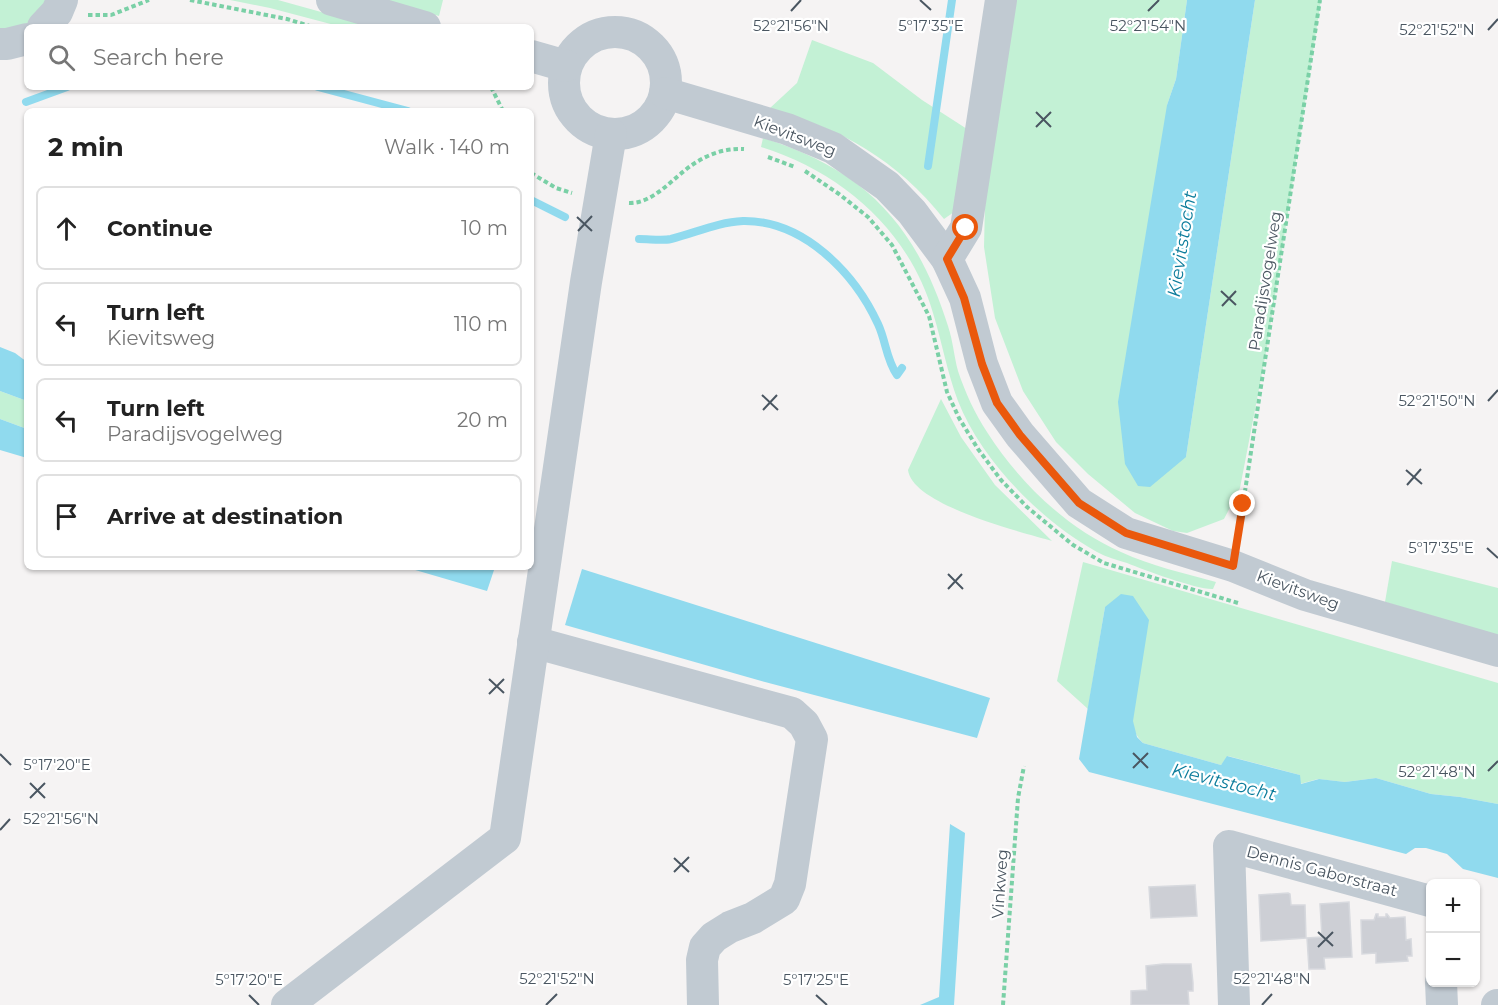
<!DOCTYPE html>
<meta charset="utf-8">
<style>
body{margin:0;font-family:Montserrat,sans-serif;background:#f6f6f6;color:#222}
.controls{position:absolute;right:18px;bottom:18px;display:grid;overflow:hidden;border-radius:9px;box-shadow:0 2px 4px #0004}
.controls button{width:54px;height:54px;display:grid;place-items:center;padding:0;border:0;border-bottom:2px solid #e0e0e0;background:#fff;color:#222;font:30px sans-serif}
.stop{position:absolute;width:18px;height:18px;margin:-14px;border:4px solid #ea580c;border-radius:50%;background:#fff}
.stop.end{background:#ea580c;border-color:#fff;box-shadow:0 2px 6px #0008}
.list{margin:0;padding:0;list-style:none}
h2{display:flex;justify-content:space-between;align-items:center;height:78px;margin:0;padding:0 24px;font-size:26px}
h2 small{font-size:20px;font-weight:400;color:#767676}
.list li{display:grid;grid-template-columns:39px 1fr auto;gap:18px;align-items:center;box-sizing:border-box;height:84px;margin:0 12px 12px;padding:0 12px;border:2px solid #e0e0e0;border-radius:9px}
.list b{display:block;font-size:22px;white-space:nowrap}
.list p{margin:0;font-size:20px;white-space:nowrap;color:#767676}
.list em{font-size:20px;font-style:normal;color:#767676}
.icon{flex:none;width:33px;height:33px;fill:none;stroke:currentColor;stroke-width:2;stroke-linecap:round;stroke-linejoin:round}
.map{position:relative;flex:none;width:1498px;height:1005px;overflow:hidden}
.search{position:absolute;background:#fff;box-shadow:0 2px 4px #0004;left:24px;top:24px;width:510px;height:66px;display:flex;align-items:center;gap:15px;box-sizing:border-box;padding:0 21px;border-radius:9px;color:#767676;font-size:22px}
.panel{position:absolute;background:#fff;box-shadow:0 2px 4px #0004;left:24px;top:108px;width:510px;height:462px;border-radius:9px}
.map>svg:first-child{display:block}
.green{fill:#c3f1d5}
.water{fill:#90daee}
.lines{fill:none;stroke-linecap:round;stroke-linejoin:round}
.stream{stroke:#90daee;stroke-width:8}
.building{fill:#cdcfd5;stroke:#d7d9de;stroke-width:1.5}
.path{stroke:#7ad0a6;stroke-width:4;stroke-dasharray:4.5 3;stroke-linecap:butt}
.minor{stroke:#c1cad2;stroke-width:32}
.route{stroke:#ea580c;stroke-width:8}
.ticks{fill:none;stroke:#4a5661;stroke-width:2}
.labels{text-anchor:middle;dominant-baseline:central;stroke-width:4.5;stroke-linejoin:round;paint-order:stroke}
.street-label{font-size:16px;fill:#4a5661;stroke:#fff}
.water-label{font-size:18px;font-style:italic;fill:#0c7c9b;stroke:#fff}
.ticks-label{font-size:15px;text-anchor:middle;fill:#4a5661;stroke:#fff;stroke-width:4.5;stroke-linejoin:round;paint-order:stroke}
</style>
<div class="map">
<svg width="1498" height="1005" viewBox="0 0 1498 1005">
<rect width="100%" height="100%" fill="#f5f3f3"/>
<!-- green -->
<g class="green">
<path d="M0 0H52L41 17 20 29 0 33Z"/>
<path d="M230 0H278L375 27H342L270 8Z"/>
<path d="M382 0H443L439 16Z"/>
<path d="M1016 0H1187L1176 79 1167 105 1186 457 1255 0H1321L1267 347 1240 488 1224 519 1187 533 1173 531 1135 513 1088 474 1056 442 1023 391 995 318 984 247 985 204Z"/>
<path d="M812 40 873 63 922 100 967 129 954 212 944 219C897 160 841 128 769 109L797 83Z"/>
<path d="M763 138C866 170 916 225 948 326 953 341 954 356 958 371 965 392 975 414 987 432 1019 482 1066 528 1121 552 1151 566 1184 573 1216 582L1213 589C1198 590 1144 570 1127 563 1117 560 1106 557 1097 552 1041 521 981 460 958 401 947 372 942 342 933 313 909 230 841 172 761 147Z"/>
<path d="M0 391 27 401V429L0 419Z"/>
<path d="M941 399 961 437 995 485 1052 541C1021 532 912 505 908 470Z"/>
<path d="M1392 561 1498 588V637L1385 602Z"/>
<path d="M1083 562 1498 683V804L1460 797 1431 794 1376 778 1345 782 1318 779 1300 784V775L1228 756 1221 765 1143 743C1134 734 1132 726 1133 713L1105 607 1088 709 1057 681Z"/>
</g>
<!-- water -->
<g class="water">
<path d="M1187 0H1255L1186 457 1150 487 1138 486 1125 464 1118 402 1167 105 1176 79Z"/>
<path d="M0 347 15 353 27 362V401L0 391Z"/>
<path d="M0 419 27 429V458L0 450Z"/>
<path d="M405 567H495L487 591Z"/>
<path d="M582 569 990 698 977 738 765 682 565 625Z"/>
<path d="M1121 594 1133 596 1149 620 1133 721 1137 737 1143 743 1221 765 1227 756 1300 775 1301 784 1319 779 1345 782 1376 778 1431 794 1460 797 1498 804V878L1463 869 1447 854 1426 848H1415L1406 854 1089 772 1079 759 1105 607Z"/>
<path d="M950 824 965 833 954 1005H920L939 997Z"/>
</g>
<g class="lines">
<!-- stream -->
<g class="stream">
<path d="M318 87 408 111"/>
<path d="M26 102 67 87"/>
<path d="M928 166 952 0"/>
<path d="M531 200 565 217"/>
<path d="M639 239C650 239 662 241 671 239 695 233 718 222 743 221 803 220 854 272 878 324 886 341 886 359 897 375L902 368"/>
</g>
</g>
<!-- building -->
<g class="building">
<path d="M1195 885 1197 916 1151 918 1149 887Z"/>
<path d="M1288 893 1290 894 1291 905H1305L1306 938 1261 941 1259 895Z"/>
<path d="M1349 902 1352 957 1324 958 1325 969H1309L1307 938 1322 937 1320 904Z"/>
<path d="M1376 914H1378V917H1386V914H1387L1390 918 1405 917 1406 940 1411 939 1412 956H1407L1408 961 1376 963V953L1362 954 1361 920H1374Z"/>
<path d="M1163 964H1191L1193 983V991H1188L1189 1005H1131V991L1147 990 1146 966Z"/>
</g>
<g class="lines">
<!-- path -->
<g class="path">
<path d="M190 0 287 19 313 27"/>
<path d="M88 15H111L149 0"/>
<path d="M491 87 503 111"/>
<path d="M768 157 795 167"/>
<path d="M805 171 839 194 868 217 892 245 929 316 947 392 959 418 978 449 1001 480 1027 507 1073 545 1104 563 1238 603"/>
<path d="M531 173 556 188 572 193"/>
<path d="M629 203C653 204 674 177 692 165 708 154 725 148 744 149"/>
<path d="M1238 537 1320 0"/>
<path d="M1003 1005 1018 798 1024 766"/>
</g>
<!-- minor -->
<g class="minor">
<path d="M332 0 425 27"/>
<path d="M43 27 57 12 62 0"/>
<circle cx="615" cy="83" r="51"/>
<path d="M0 44H7L27 39"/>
<path d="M531 56 566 66"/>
<path d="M665 93 787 129 833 148 887 186 912 212 947 259 965 298 982 364 997 403 1020 435 1079 503 1126 533 1233 566 1305 595 1498 651"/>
<path d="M947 259 966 228 1001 0"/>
<path d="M533 642 792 713 804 724 812 739 790 884 784 899 753 918 730 927 714 937 705 947 702 960 703 1005"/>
<path d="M1441 982 1442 1005"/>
<path d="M287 1005 505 838 586 282 611 134"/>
<path d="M1234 1005 1229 846 1430 901"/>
<path d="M1497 1005H1498"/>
</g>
</g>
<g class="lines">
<!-- route -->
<path class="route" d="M966 228 947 259 964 298 982 364 997 403 1020 435 1079 503 1126 533 1233 566 1243 504"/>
</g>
<!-- ticks -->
<path class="ticks" d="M920 0 931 10M791 11 801 0M1148 11 1159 0M1488 30 1498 19M1036 112 1051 127M1036 127 1051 112M577 217 592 231M578 231 592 216M1221 291 1236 305M1222 306 1236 291M762 395 778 410M1488 401 1498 390M763 410 777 395M1406 470 1422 484M1407 485 1421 469M1487 548 1498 558M948 574 963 589M948 589 962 574M489 679 504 693M489 694 504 679M1133 753 1148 768M0 754 11 765M1133 768 1148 753M1488 771 1498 761M30 783 45 798M30 798 45 783M0 830 10 819M674 858 689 872M674 872 689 857M1318 932 1333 946M1318 947 1333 932M249 995 259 1005M816 995 827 1005M546 1005 557 994M1262 1005 1272 994"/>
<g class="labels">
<!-- street labels -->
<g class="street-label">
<text transform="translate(795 136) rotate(21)">Kievitsweg</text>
<text transform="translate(1265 281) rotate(-81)">Paradijsvogelweg</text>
<text transform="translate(1298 590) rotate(20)">Kievitsweg</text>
<text transform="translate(1322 871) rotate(15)">Dennis Gaborstraat</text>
<text transform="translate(1000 884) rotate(-86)">Vinkweg</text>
</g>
<!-- water labels -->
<g class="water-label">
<text transform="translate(1182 244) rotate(-81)">Kievitstocht</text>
<text transform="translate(1224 782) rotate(14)">Kievitstocht</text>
</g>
</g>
<g class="ticks-label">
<text x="931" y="31">5°17'35"E</text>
<text x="791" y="31">52°21'56"N</text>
<text x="1148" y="31">52°21'54"N</text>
<text x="1437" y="35">52°21'52"N</text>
<text x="1437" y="406">52°21'50"N</text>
<text x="1441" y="553">5°17'35"E</text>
<text x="57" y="770">5°17'20"E</text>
<text x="1437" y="777">52°21'48"N</text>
<text x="61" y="824">52°21'56"N</text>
<text x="557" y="984">52°21'52"N</text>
<text x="1272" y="984">52°21'48"N</text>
<text x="249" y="985">5°17'20"E</text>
<text x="816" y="985">5°17'25"E</text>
</g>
</svg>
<div class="controls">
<button>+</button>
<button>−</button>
</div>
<div class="stop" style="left:966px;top:228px"></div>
<div class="stop end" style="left:1243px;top:504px"></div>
<div class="search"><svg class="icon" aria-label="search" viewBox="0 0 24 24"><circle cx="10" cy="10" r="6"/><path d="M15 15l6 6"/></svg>Search here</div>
<section class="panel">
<h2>2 min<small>Walk · 140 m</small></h2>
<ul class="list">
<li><svg class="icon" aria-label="ahead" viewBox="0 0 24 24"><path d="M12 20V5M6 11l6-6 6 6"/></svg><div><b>Continue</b></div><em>10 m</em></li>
<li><svg class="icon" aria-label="left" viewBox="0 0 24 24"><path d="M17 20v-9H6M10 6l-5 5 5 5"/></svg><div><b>Turn left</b><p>Kievitsweg</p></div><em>110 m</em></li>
<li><svg class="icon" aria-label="left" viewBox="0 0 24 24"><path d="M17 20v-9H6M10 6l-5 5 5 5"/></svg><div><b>Turn left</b><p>Paradijsvogelweg</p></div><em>20 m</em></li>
<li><svg class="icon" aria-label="arrive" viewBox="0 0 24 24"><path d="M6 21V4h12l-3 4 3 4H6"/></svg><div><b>Arrive at destination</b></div></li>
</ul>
</section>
</div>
